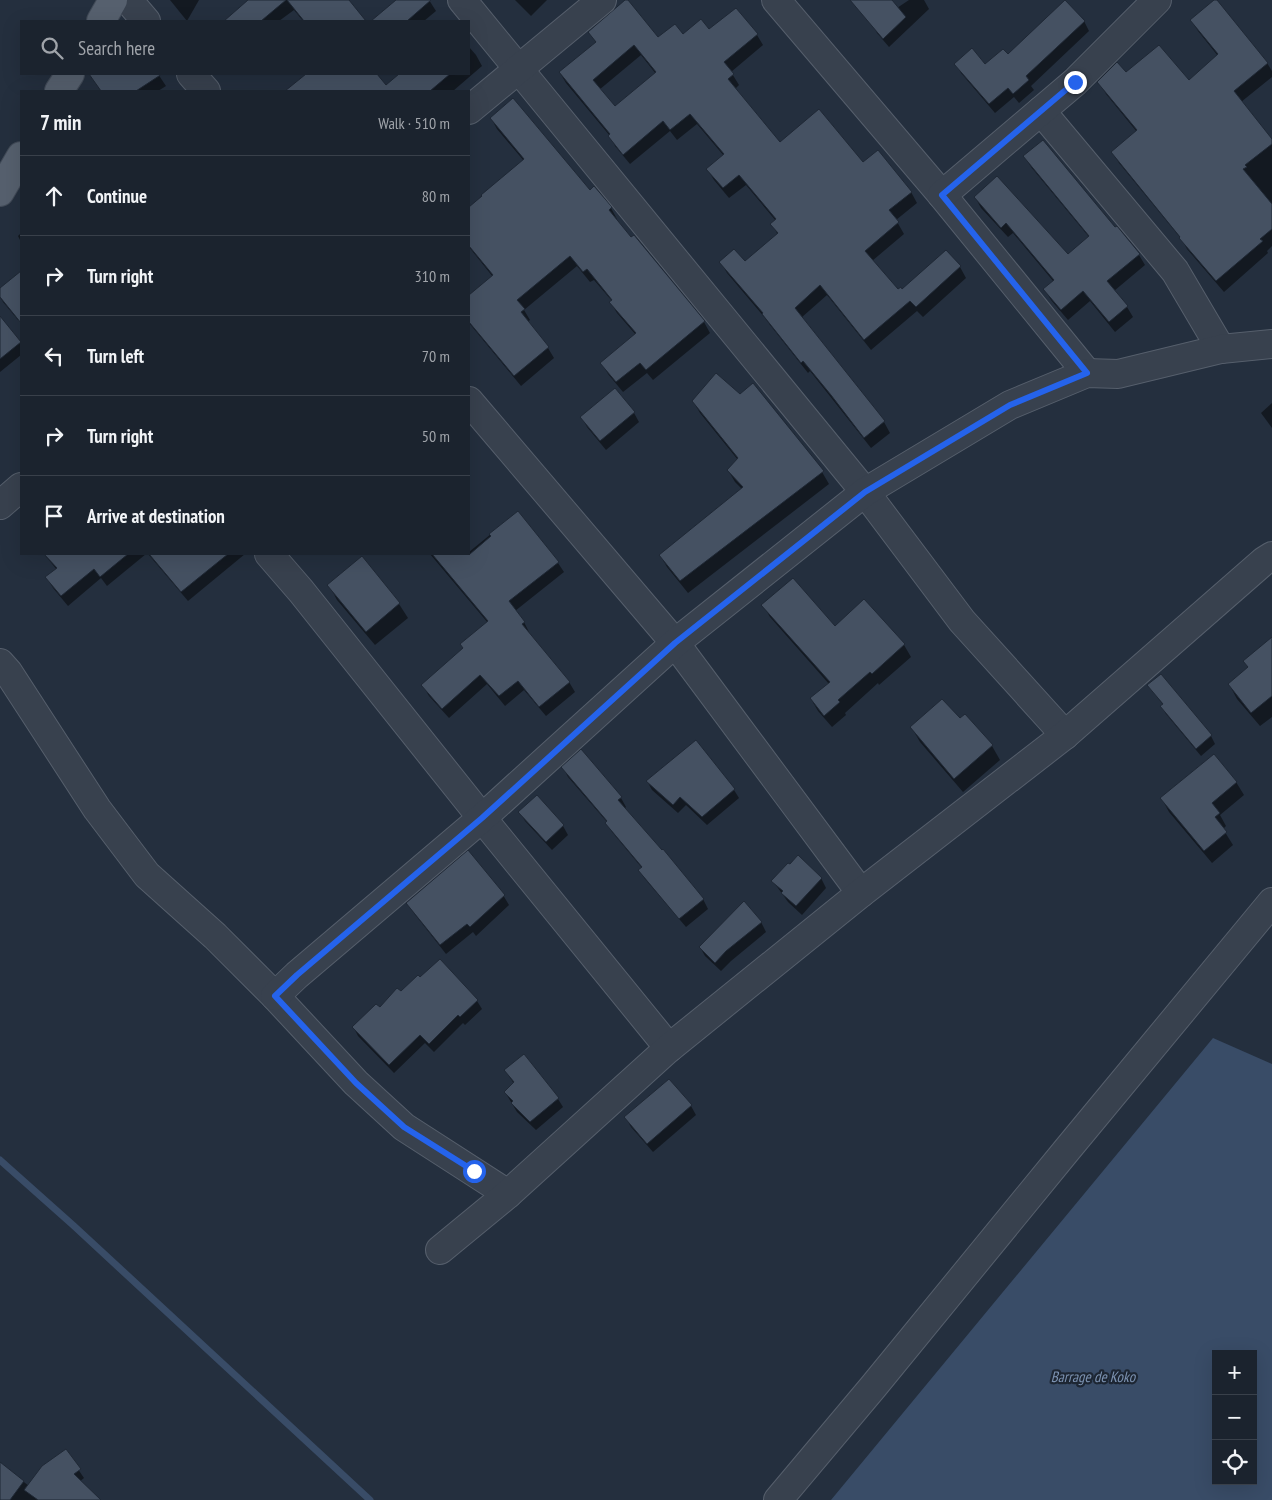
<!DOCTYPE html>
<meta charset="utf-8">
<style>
body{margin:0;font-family:"PT Sans Narrow",sans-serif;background:#282f3a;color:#f1f3f6}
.controls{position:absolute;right:15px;bottom:15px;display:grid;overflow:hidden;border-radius:0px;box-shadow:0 5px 20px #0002}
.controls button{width:45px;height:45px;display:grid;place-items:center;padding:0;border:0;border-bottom:1px solid #39404a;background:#1b232e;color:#f1f3f6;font:25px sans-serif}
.stop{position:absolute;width:15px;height:15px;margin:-11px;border:4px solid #2563eb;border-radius:50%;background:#fff}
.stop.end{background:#2563eb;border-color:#fff;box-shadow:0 1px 5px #0008}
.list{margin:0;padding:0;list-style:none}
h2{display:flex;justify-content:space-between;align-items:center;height:65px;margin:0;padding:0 20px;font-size:21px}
h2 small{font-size:16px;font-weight:400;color:#a0a4aa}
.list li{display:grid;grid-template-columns:32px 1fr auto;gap:15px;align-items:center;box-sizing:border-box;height:80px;padding:0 20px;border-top:1px solid #39404a}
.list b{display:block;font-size:19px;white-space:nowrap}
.list em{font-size:16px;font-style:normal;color:#a0a4aa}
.icon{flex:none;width:28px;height:28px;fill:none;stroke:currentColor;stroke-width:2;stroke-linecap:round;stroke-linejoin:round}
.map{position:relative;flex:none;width:1272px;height:1500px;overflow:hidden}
.search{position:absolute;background:#1b232e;box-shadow:0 5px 20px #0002;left:20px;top:20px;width:450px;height:55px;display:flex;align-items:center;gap:12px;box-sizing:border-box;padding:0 18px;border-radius:0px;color:#a0a4aa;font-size:19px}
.panel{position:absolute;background:#1b232e;box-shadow:0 5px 20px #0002;left:20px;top:90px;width:450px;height:465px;border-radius:0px}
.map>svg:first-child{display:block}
.water{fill:#394c67;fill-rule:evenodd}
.shadow{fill:#0007;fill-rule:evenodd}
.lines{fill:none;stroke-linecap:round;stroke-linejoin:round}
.stream{stroke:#394c67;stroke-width:7}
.building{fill:#455162;stroke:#1f2835;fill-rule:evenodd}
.minor-casing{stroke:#565f6c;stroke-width:30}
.major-casing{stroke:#414a57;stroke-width:30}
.minor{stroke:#38414e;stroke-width:28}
.major{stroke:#56606e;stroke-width:28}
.route{stroke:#2563eb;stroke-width:6}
.labels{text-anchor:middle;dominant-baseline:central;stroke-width:4.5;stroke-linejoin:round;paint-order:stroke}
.water-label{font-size:15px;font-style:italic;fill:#7c92b1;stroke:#1d2633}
</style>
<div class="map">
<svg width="1272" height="1500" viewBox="0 0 1272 1500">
<rect width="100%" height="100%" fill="#242f3e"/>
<!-- water -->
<path class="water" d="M1213 1038 1272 1064V1500H831ZM1216 1354H1253V1481H1216Z"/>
<!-- shadow -->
<g class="shadow">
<path d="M170 0H199L187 21Z"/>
<path d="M250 0H348L365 21H303L294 10 279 21H234L231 17Z"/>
<path d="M397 0H429L436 11 424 21H373Z"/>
<path d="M515 0H547L531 16Z"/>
<path d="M874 0H890L897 8 909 0H924L929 9 889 47 877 33 872 24Z"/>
<path d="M736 9 757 35 763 45 731 72 739 85 735 89 780 143 863 164 911 192 917 203 896 220 904 234 872 261 897 291H902L960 267 966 278 923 317 917 311 871 350 827 295 801 318 884 422 890 433 871 448 810 371 808 373 770 325 765 318 727 273 721 262 745 263 778 235 772 224 776 221 746 185 729 198 714 180 707 169 724 156 697 124 677 140 670 131 630 164 615 146 610 136 566 83 560 73 596 43 590 32 658 39 683 36 709 31ZM641 55 656 74 615 108 599 90Z"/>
<path d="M1191 20 1267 63 1272 71V77L1241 102 1272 141V246L1267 251 1268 253 1224 292 1187 249 1183 241 1119 163 1112 152 1137 132 1106 94 1099 82 1126 74 1189 81 1218 56 1198 31Z"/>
<path d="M1084 21 1089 31 1031 86 1034 90 1019 103 1014 97 995 113 961 73 956 64 985 66Z"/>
<path d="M469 47 476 55 482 66 453 91H287L308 74H375L386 87 401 74H469Z"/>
<path d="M101 74H158L166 86 158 91H101L94 79Z"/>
<path d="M491 118 611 208 617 219 616 220 631 239 634 237 704 322 710 333 653 380 647 373 623 392 608 374 602 363 636 335 617 313 611 303 612 301 594 280 590 282 577 266 524 310 530 320 527 322 548 348 554 358 521 386 469 323V297L493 277 469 247V208L524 161 497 129Z"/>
<path d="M1025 157 1115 229 1139 255 1145 265 1114 291 1127 307 1133 317 1115 332 1090 301 1068 320 1051 300 1045 289 1054 282 1013 233 1008 237 981 208 975 197 1067 256 1089 237 1031 167Z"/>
<path d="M21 233V242L18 236Z"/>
<path d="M21 273V318L18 320 3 302 0 297V290Z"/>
<path d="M0 318 21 345V355L0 372Z"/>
<path d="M615 390 634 413 639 422 606 450 587 427 582 417Z"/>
<path d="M693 401 822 472 829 484 688 593 667 567 660 555 742 489 735 482 728 470 738 460 700 413Z"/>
<path d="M1272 403V428L1261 413Z"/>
<path d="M518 512 558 563 564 572 515 611 524 622 529 632 528 633 569 682 575 692 546 716 524 690 505 706 487 684 449 718 429 696 423 686 464 649 488 623 430 554H469V552Z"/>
<path d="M44 554H146L107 586 101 578 68 606 53 588 47 578 57 570Z"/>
<path d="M148 554H245L188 601Z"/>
<path d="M362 558 399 604 408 618 375 645 337 600 329 585Z"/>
<path d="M864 601 904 645 911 657 879 685 878 683 845 713 846 715 832 727 818 711 811 699 829 684 770 617 763 605 835 628Z"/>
<path d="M1272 639V717L1260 726 1237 699 1229 684 1249 668Z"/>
<path d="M1149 685 1211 736 1215 744 1201 756 1166 714 1162 706 1163 705Z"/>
<path d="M965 715 992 746 1000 760 963 792 920 742 912 728 960 720Z"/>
<path d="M581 751 621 798 626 807 624 809 703 899 708 909 686 927 645 879 640 870 642 868 612 832 607 822 568 777 563 767Z"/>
<path d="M647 781 734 790 739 798 707 825 686 805 678 813 652 790Z"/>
<path d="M1236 782 1244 795 1220 815 1226 826 1223 829 1233 845 1212 863 1169 812 1162 799Z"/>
<path d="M520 812 563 826 568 835 552 850 525 821Z"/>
<path d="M821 878 826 888 802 915 788 902 773 881Z"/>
<path d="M503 895 509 905 476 936 473 932 446 954 413 912 408 903Z"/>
<path d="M761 922 766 932 731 961 721 971 705 956 700 947Z"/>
<path d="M440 961 477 1001 482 1009 465 1025 463 1023 434 1052 425 1043 394 1073 358 1036 354 1028 420 979Z"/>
<path d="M524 1056 558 1099 563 1107 536 1130 517 1112 505 1092 514 1084 506 1071Z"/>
<path d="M691 1106 696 1115 653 1152 631 1127 626 1118Z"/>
<path d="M65 1450 84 1478 79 1482 97 1500H5L0 1496V1477L7 1469 29 1486Z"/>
</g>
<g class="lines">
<!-- stream -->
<path class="stream" d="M0 1160 74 1226 370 1500"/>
</g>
<!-- building -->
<g class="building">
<path d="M248 0H286L261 21H224Z"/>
<path d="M287 0H349L366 21H304Z"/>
<path d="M396 0H431L407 21H371Z"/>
<path d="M625 0H628L658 37 675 24 683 34 701 19 709 29 736 8 758 34 724 62 734 74 728 79 780 142 819 109 863 162 878 150 912 192 889 210 899 222 865 251 898 289 901 287 902 289 946 250 961 266 916 307 910 301 864 340 820 285 795 308 885 421 864 438 831 395 803 361 801 363 762 314 763 313 719 262 734 249 745 261 778 233 770 224 776 219 739 175 723 188 706 169 724 154 690 114 670 130 663 121 623 155 608 136 610 134 559 72 596 42 588 32ZM634 45 656 72 615 106 593 80Z"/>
<path d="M850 0H892L906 17 883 39Z"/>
<path d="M1065 0 1085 21 1026 76 1029 80 1013 94 1008 88 989 104 954 64 972 48 985 64 1003 49 1008 54Z"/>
<path d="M1214 0H1217L1268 63 1234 91 1272 139V144L1245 165 1247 167 1243 169 1272 204V229L1260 239 1263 241 1216 281 1179 238 1180 237 1111 152 1137 130 1097 82 1117 62 1126 72 1159 45 1189 80 1218 54 1190 20Z"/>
<path d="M89 74H162L136 91H101Z"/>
<path d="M306 74H377L386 85 399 74H450L430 91H285Z"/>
<path d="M513 98 590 190 594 186 612 207 609 210 631 237 634 235 705 321 646 370 640 363 616 382 600 363 636 333 609 302 612 300 587 269 583 272 570 256 517 300 525 309 521 312 549 347 514 376 469 322V295L493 275 469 246V207L482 196 481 195 524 159 490 118Z"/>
<path d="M1043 140 1115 227 1117 226 1140 254 1107 281 1128 306 1109 322 1083 291 1061 310 1043 289 1054 280 1006 223 1001 228 974 197 997 176 1068 254 1089 236 1023 156Z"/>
<path d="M21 271V323L0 297V288Z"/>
<path d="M0 316 21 342 0 359Z"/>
<path d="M716 373 740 394 753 383 824 471 680 581 659 555 743 487 727 470 738 458 692 401Z"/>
<path d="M615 388 635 412 600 441 580 417Z"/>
<path d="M518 511 559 562 509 601 525 622 522 624 570 682 539 707 518 681 499 696 480 675 442 709 421 685 463 648 460 644 488 621 432 554H470L491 536 489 534Z"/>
<path d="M44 554H128L100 577 94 569 61 596 45 577 57 568Z"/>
<path d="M149 554H228L181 592Z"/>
<path d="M362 556 400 603 366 632 327 585Z"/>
<path d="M793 578 835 626 864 599 905 644 872 674 870 672 838 700 840 702 824 716 810 698 830 682 761 605Z"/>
<path d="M1272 637V696L1251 713 1228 684 1248 667 1243 661Z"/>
<path d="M1161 674 1212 735 1196 749 1160 706 1163 704 1147 685Z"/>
<path d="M942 699 960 718 965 714 993 745 954 779 910 727Z"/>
<path d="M696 740 735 789 702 817 680 797 673 805 646 781Z"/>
<path d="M581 749 622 797 618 800 662 850 663 849 704 899 679 919 638 870 642 867 605 823 607 821 561 767Z"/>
<path d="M1214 754 1237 782 1212 803 1220 813 1215 817 1227 832 1204 851 1160 798Z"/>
<path d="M537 795 564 825 546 842 518 812Z"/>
<path d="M468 850 505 895 470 927 467 924 440 945 406 903Z"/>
<path d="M798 855 822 878 796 906 781 893 783 891 771 881 788 863 790 864Z"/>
<path d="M744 901 762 922 726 951 715 963 699 947Z"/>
<path d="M440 959 478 1000 460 1017 458 1015 429 1044 420 1035 389 1065 352 1027 376 1004 380 1007 397 988 401 991 418 975 420 977Z"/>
<path d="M524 1054 559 1098 530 1122 511 1103 513 1101 504 1092 514 1082 504 1070Z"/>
<path d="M669 1079 692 1105 647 1144 624 1117Z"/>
<path d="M66 1449 81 1469 74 1474 101 1500H38L24 1490 42 1466Z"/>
<path d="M0 1462 24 1481 10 1500H0Z"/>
</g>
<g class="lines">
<!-- minor casing -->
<g class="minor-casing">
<g id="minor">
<path d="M128 0 146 21"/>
<path d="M462 0 865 492 962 621 1065 735"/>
<path d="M776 0 942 195 1087 373"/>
<path d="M191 74 206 91"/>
<path d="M469 110 602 0"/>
<path d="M1041 111 1175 271 1221 349"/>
<path d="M942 195 1075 82 1157 0"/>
<path d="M469 401 675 643 861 893"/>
<path d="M0 505 21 487"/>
<path d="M269 554 301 591 482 818 669 1048"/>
<path d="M0 663 8 672 97 809 147 875 215 936 275 996 356 1083 404 1127 508 1194"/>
<path d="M275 996 297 975 482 818 675 643 865 492 1010 405 1087 373 1118 374 1221 349 1272 344"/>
<path d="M440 1250 508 1194 669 1048 861 893 1065 735 1264 561 1272 556"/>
<path d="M778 1500 873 1387 1066 1151 1272 902"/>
</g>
</g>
<!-- major casing -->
<g class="major-casing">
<g id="major">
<path d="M101 21 113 0"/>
<path d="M59 91 70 74"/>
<path d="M0 192 21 156"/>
</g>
</g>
<!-- minor -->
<use href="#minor" class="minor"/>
<!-- major -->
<use href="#major" class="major"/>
</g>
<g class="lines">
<!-- route -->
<path class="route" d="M474 1171 404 1127 356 1083 275 996 297 975 482 818 675 643 865 492 1010 405 1087 373 942 195 1075 82"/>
</g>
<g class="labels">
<!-- water labels -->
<g class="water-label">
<text x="1093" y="1376">Barrage de Koko</text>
</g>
</g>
</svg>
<div class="controls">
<button>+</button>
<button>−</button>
<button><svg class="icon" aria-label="locate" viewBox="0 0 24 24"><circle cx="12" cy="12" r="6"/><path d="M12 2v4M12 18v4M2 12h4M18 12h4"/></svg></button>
</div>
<div class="stop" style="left:474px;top:1171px"></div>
<div class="stop end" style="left:1075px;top:82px"></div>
<div class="search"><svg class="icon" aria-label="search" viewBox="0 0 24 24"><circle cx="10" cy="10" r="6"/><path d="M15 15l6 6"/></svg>Search here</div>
<section class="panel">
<h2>7 min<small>Walk · 510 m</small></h2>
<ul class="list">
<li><svg class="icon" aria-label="ahead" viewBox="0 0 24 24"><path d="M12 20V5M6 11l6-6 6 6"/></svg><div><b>Continue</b></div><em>80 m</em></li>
<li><svg class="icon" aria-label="right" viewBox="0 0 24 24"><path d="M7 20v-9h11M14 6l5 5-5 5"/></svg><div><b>Turn right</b></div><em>310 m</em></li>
<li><svg class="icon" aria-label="left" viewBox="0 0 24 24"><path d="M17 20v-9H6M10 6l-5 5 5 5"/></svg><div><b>Turn left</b></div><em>70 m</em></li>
<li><svg class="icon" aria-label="right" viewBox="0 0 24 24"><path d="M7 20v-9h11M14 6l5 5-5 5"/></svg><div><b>Turn right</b></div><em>50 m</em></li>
<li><svg class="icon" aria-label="arrive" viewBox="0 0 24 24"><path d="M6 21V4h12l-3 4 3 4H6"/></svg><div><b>Arrive at destination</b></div></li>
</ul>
</section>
</div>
